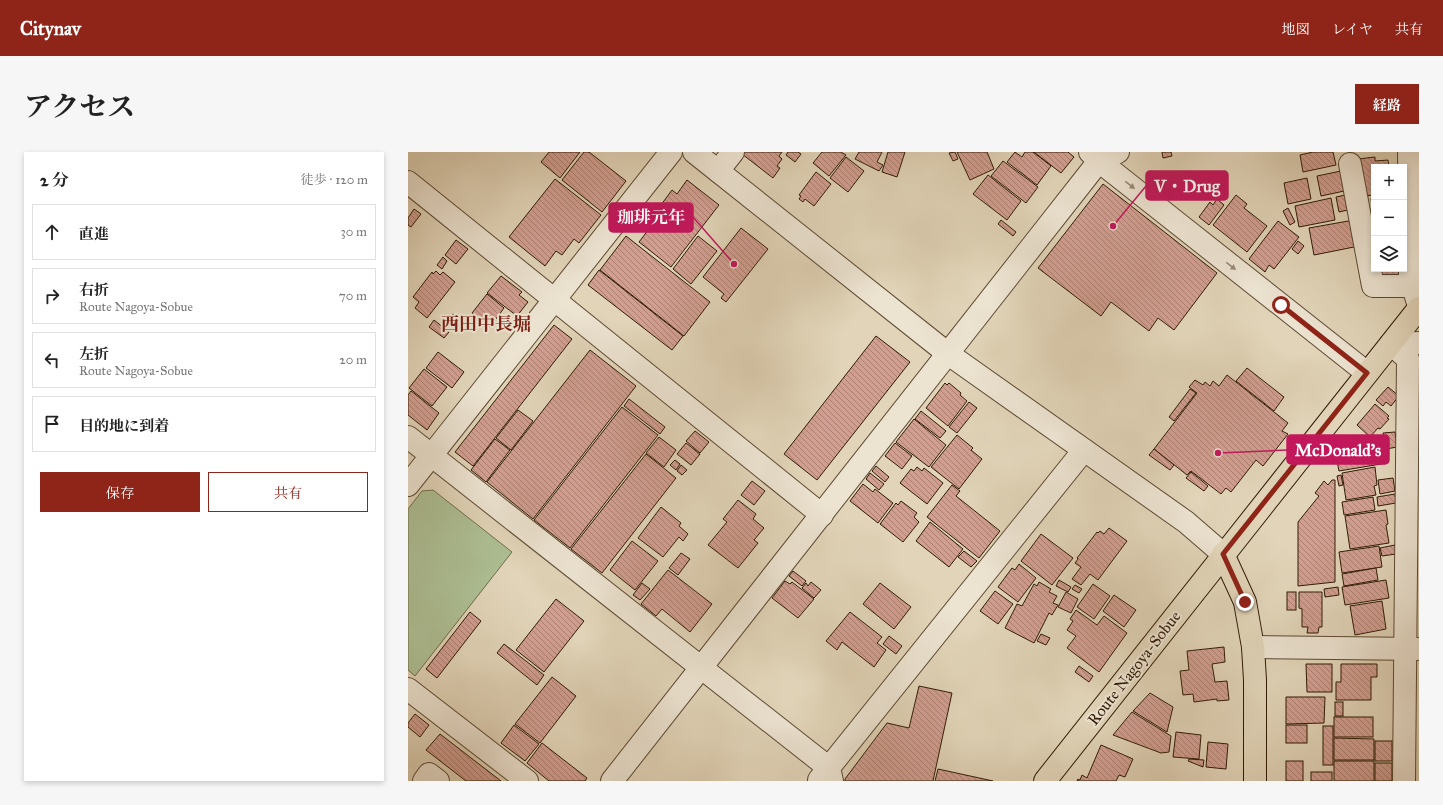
<!DOCTYPE html>
<html lang="ja">
<meta charset="utf-8">
<style>
body{margin:0;font-family:"IM FELL Great Primer","Noto Serif JP",serif;background:#f6f6f6;color:#222}
.controls{position:absolute;right:12px;top:12px;display:grid;overflow:hidden;border-radius:0px;box-shadow:0 2px 6px #0003}
.controls button{width:36px;height:36px;display:grid;place-items:center;padding:0;border:0;border-bottom:1px solid #e0e0e0;background:#fff;color:#222;font:20px sans-serif}
.stop{position:absolute;width:12px;height:12px;margin:-9px;border:3px solid #8f2418;border-radius:50%;background:#fff}
.stop.end{background:#8f2418;border-color:#fff;box-shadow:0 1px 4px #0008}
.list{margin:0;padding:0;list-style:none}
h2{display:flex;justify-content:space-between;align-items:center;height:52px;margin:0;padding:0 16px;font-size:17px}
h2 small{font-size:13px;font-weight:400;color:#767676}
.list li{display:grid;grid-template-columns:26px 1fr auto;gap:12px;align-items:center;box-sizing:border-box;height:56px;margin:0 8px 8px;padding:0 8px;border:1px solid #e0e0e0;border-radius:0px}
.list b{display:block;font-size:15px;white-space:nowrap}
.list p{margin:0;font-size:13px;white-space:nowrap;color:#767676}
.list em{font-size:13px;font-style:normal;color:#767676}
.actions{display:flex;gap:8px;padding:12px 16px}
.actions a{flex:1;padding:9px 0;border:1px solid #8f2418;border-radius:0px;text-align:center;font-size:14px;color:#8f2418}
.actions .main{background:#8f2418;color:#fff}
.icon{flex:none;width:22px;height:22px;fill:none;stroke:currentColor;stroke-width:2;stroke-linecap:round;stroke-linejoin:round}
.map{position:relative;flex:none;width:1011px;height:629px;overflow:hidden;border-radius:0px}
header{display:flex;align-items:center;gap:24px;box-sizing:border-box;height:56px;padding:0 20px;background:#8f2418;color:#fff}
header strong{font-size:19px}
nav{display:flex;gap:22px;margin-inline-start:auto;font-size:14px}
.intro{display:flex;align-items:center;justify-content:space-between;box-sizing:border-box;height:96px;padding:0 24px}
h1{margin:0;font-size:28px}
.button{padding:10px 18px;border-radius:0px;background:#8f2418;color:#fff;font-size:14px;font-weight:700}
main{display:flex;gap:24px;padding:0 24px}
aside{flex:1;background:#fff;border-radius:0px;box-shadow:0 2px 6px #0003}
.map>svg:first-child{display:block}
.green{fill:#adbe93;stroke:#6f6c4c}
.building{fill:url(#building-back-hatch);stroke:#311b06}
.lines{fill:none;stroke-linecap:round;stroke-linejoin:round}
.minor-casing{stroke:#5d4932;stroke-width:24}
.major-casing{stroke:#311b06;stroke-width:24}
.minor{stroke:#ece3d1;stroke-width:22}
.major{stroke:#e1d4b8;stroke-width:22}
.oneway{fill:#988976}
.route{stroke:#8f2418;stroke-width:5}
.labels{text-anchor:middle;dominant-baseline:central;stroke-width:4;stroke-linejoin:round;paint-order:stroke}
.street-label{font-size:16px;fill:#311b06;stroke:#ece3d1}
.quarter-label{font-size:18px;font-weight:bold;fill:#7a1f14;stroke:#ece3d1}
.leader{fill:none;stroke:#c2185b;stroke-width:1.5}
.callout-dot{fill:#c2185b;stroke:#ece3d1;stroke-width:1.5}
.callout{fill:#c2185b;stroke:#c2185b;stroke-width:1.5}
.callout-label{font-size:17px;text-anchor:middle;font-weight:bold;fill:#fff}
</style>
<header>
<strong>Citynav</strong>
<nav><a>地図</a><a>レイヤ</a><a>共有</a></nav>
</header>
<div class="intro"><h1>アクセス</h1><a class="button">経路</a></div>
<main>
<aside>
<h2>2 分<small>徒歩 · 120 m</small></h2>
<ul class="list">
<li><svg class="icon" aria-label="ahead" viewBox="0 0 24 24"><path d="M12 20V5M6 11l6-6 6 6"/></svg><div><b>直進</b></div><em>30 m</em></li>
<li><svg class="icon" aria-label="right" viewBox="0 0 24 24"><path d="M7 20v-9h11M14 6l5 5-5 5"/></svg><div><b>右折</b><p>Route Nagoya-Sobue</p></div><em>70 m</em></li>
<li><svg class="icon" aria-label="left" viewBox="0 0 24 24"><path d="M17 20v-9H6M10 6l-5 5 5 5"/></svg><div><b>左折</b><p>Route Nagoya-Sobue</p></div><em>20 m</em></li>
<li><svg class="icon" aria-label="arrive" viewBox="0 0 24 24"><path d="M6 21V4h12l-3 4 3 4H6"/></svg><div><b>目的地に到着</b></div></li>
</ul>
<div class="actions"><a class="main">保存</a><a>共有</a></div>
</aside>
<div class="map">
<svg width="1011" height="629" viewBox="0 0 1011 629">
<defs>
<pattern id="building-back-hatch" width="6" height="6" patternUnits="userSpaceOnUse"><rect width="6" height="6" fill="#d29e90"/><path d="M-1 5l2 2M0 0l6 6M5-1l2 2" fill="none" stroke="#ab8074"/></pattern>
</defs>
<rect width="100%" height="100%" fill="#e1d4b8"/>
<filter id="stains"><feTurbulence type="fractalNoise" baseFrequency=".005" numOctaves="4"/><feColorMatrix values="0 0 0 0 .2 0 0 0 0 .09 0 0 0 0 .02 0 0 0 .5 -.17"/></filter>
<radialGradient id="worn" r=".72"><stop offset=".6" stop-color="#630" stop-opacity="0"/><stop offset="1" stop-color="#630" stop-opacity=".3"/></radialGradient>
<!-- green -->
<path class="green" d="M25 338 104 400 7 524 0 518V357L14 339Z"/>
<!-- building -->
<g class="building">
<path d="M141 0H172L152 26 133 10Z"/>
<path d="M176 0H181L218 29 194 60 154 28Z"/>
<path d="M335 0H374L371 4 374 7 369 14 372 16 365 26 334 2Z"/>
<path d="M380 0H390L393 2 387 10 378 3Z"/>
<path d="M414 0H433L438 3 421 24 405 11Z"/>
<path d="M451 0H474L469 10 475 13 471 19 447 7Z"/>
<path d="M480 0H497L489 25 474 20Z"/>
<path d="M547 0 550 7 545 9 541 1Z"/>
<path d="M549 0H579L586 17 562 28Z"/>
<path d="M607 0 614 5 617 0H625L643 14 629 33 599 10Z"/>
<path d="M626 0H660L666 5 653 21Z"/>
<path d="M754 0H763L764 4 755 6Z"/>
<path d="M905 0H925L928 13 895 20 892 3Z"/>
<path d="M438 5 456 19 440 40 422 26Z"/>
<path d="M967 5V9L980 8 981 15H966V43L956 44 950 7Z"/>
<path d="M595 9 630 35 618 51 583 24Z"/>
<path d="M933 19 941 38 913 44 909 24Z"/>
<path d="M408 20 423 32 406 54 397 47 395 50 391 47 393 44 391 43Z"/>
<path d="M580 23 613 49 599 68 565 42Z"/>
<path d="M899 26 903 47 880 52 876 31Z"/>
<path d="M147 27 193 63 171 91 166 87 154 103 148 99 137 114 101 85Z"/>
<path d="M279 28 311 53 263 115 231 90 254 60 250 57 264 38 269 42Z"/>
<path d="M695 32 809 121 766 178 750 166 741 179 703 150 693 164 630 116Z"/>
<path d="M942 42 944 57 931 60 928 45Z"/>
<path d="M828 43 839 52 836 56 859 74 839 100 805 73Z"/>
<path d="M923 46 927 68 891 75 887 54Z"/>
<path d="M963 46H966V84L960 58H964Z"/>
<path d="M809 47 816 53 801 73 791 65 802 50 805 53Z"/>
<path d="M880 56 887 70 882 73 875 59Z"/>
<path d="M6 57 13 62 3 75 0 73V66Z"/>
<path d="M593 68 608 80 605 84 590 72Z"/>
<path d="M946 68 951 94 906 103 901 76Z"/>
<path d="M870 69 891 85 866 117 861 113 857 120 841 107Z"/>
<path d="M333 76 360 97 318 150 313 146 316 142 295 125Z"/>
<path d="M218 84 302 150 276 184 192 118Z"/>
<path d="M290 84 309 99 283 132 265 117Z"/>
<path d="M48 88 60 97 48 112 37 103Z"/>
<path d="M890 89 896 94 890 102 884 97Z"/>
<path d="M35 105 39 109 34 117 29 113Z"/>
<path d="M972 117H992L993 126 974 127Z"/>
<path d="M191 118 275 184 264 198 180 133Z"/>
<path d="M28 119 32 123 35 120 47 130 19 166 7 156 11 150 5 145 24 120 25 122Z"/>
<path d="M93 124 114 140 111 143 120 150 109 164 79 141Z"/>
<path d="M79 142 96 156 82 175 64 161Z"/>
<path d="M45 162 52 167 45 175 39 171Z"/>
<path d="M26 168 41 180 36 186 21 175Z"/>
<path d="M146 173 164 187 65 314 47 300Z"/>
<path d="M468 184 502 210 409 328 376 302Z"/>
<path d="M182 198 228 234 125 367 79 330Z"/>
<path d="M30 200 56 220 44 236 18 216Z"/>
<path d="M839 216 876 245 866 259 828 229Z"/>
<path d="M16 217 39 235 24 254 1 236Z"/>
<path d="M819 223 880 271 874 279 880 282 855 314 848 308 823 340 818 336 813 342 783 319 779 323 746 297 789 241 781 235 787 228 795 233 797 230 802 234 805 229 811 234Z"/>
<path d="M537 231 539 233 541 231 553 241 552 243 559 249 540 274 518 256Z"/>
<path d="M980 235 991 244 983 254 978 250 975 254 968 248Z"/>
<path d="M782 237 788 241 766 269 761 265Z"/>
<path d="M3 239 31 261 19 278 0 263V243Z"/>
<path d="M221 247 257 275 252 282 216 254Z"/>
<path d="M561 250 569 256 549 281 541 275Z"/>
<path d="M967 252 981 264 979 266 981 267 972 277 970 276 962 285 949 273Z"/>
<path d="M214 255 250 283 162 396 126 368Z"/>
<path d="M110 258 125 269 103 298 88 286Z"/>
<path d="M513 259 538 279 532 286 507 267Z"/>
<path d="M506 267 538 293 521 315 488 290Z"/>
<path d="M287 279 301 290 292 301 278 289Z"/>
<path d="M987 280 989 295 978 297 975 281Z"/>
<path d="M549 283 565 296 563 298 574 307 551 337 523 315Z"/>
<path d="M251 285 268 298 256 315 238 301Z"/>
<path d="M87 287 102 298 78 330 63 318Z"/>
<path d="M975 287 979 311 931 319 929 309 938 307 937 301 950 299 949 294 961 292 960 289Z"/>
<path d="M278 291 292 302 283 313 269 302Z"/>
<path d="M487 291 504 304 494 317 477 304Z"/>
<path d="M746 297 766 313 762 318 741 303Z"/>
<path d="M238 302 268 326 194 421 163 397Z"/>
<path d="M267 308 272 312 268 318 262 313Z"/>
<path d="M273 313 279 318 274 323 269 319Z"/>
<path d="M468 314 481 325 477 330 464 319Z"/>
<path d="M509 315 514 319 516 316 535 331 519 352 492 331 503 317 506 319Z"/>
<path d="M967 315 969 333 966 334 968 343 938 348 934 321Z"/>
<path d="M783 320 800 334 796 339 778 326Z"/>
<path d="M462 321 476 332 471 338 458 327Z"/>
<path d="M933 323 935 333 931 334 929 324Z"/>
<path d="M985 326 987 339 972 342 970 328Z"/>
<path d="M924 328H927V430L890 434V370L911 344 907 341 916 329 920 333Z"/>
<path d="M344 329 357 339 346 353 333 343Z"/>
<path d="M455 332 465 340 467 337 485 351 470 371 442 349Z"/>
<path d="M544 333 552 339 548 344 592 379 571 406 519 365Z"/>
<path d="M987 342 988 351 970 354 969 345Z"/>
<path d="M965 345 967 358 936 363 934 350Z"/>
<path d="M330 348 348 362 345 367 356 376 346 388 350 391 330 416 300 393 319 370 315 367Z"/>
<path d="M493 349 509 361 506 365 511 370 495 390 472 372 488 351 490 353Z"/>
<path d="M253 355 273 371 271 374 280 382 275 389 271 385 255 405 230 386Z"/>
<path d="M978 358 980 372 978 373 981 391 942 397 937 364Z"/>
<path d="M522 370 555 397 541 415 508 389Z"/>
<path d="M701 376 719 389 690 428 682 422 673 433 664 427 673 415 667 411 670 407 669 406 689 380 690 381 692 379 696 382Z"/>
<path d="M633 382 665 406 644 433 613 409Z"/>
<path d="M224 389 250 409 227 438 202 418Z"/>
<path d="M987 393 988 402 974 404 972 396Z"/>
<path d="M971 394 974 415 934 421 931 400Z"/>
<path d="M556 399 569 409 563 415 550 405Z"/>
<path d="M273 401 282 407 270 423 261 416Z"/>
<path d="M611 412 628 426 610 450 590 435 604 416 607 418Z"/>
<path d="M968 416 970 428 936 434 934 422Z"/>
<path d="M260 418 304 452 282 480 254 457 248 464 233 452Z"/>
<path d="M385 419 398 429 394 434 381 424Z"/>
<path d="M651 428 663 435 660 440 648 434Z"/>
<path d="M978 428 981 446 937 453 934 435Z"/>
<path d="M377 429 382 432 384 430 406 447 390 466 364 446Z"/>
<path d="M403 430 413 438 406 446 394 436 398 431 400 434Z"/>
<path d="M631 430 643 437 641 440 649 444 645 451 650 453 644 463 641 461 626 491 597 476 609 452 614 454 626 432 629 434Z"/>
<path d="M234 431 242 437 232 448 225 443Z"/>
<path d="M472 431 503 455 486 477 455 452Z"/>
<path d="M685 432 702 444 686 467 669 455Z"/>
<path d="M667 433 674 437 671 441 664 437Z"/>
<path d="M930 435 931 443 917 445 916 437Z"/>
<path d="M587 439 605 452 590 472 572 459Z"/>
<path d="M658 440 670 447 663 461 650 455Z"/>
<rect x="879" y="440" width="9" height="18"/>
<path d="M891 440H914V475H911L910 481H899L900 475H894V457L891 456Z"/>
<path d="M706 443 728 458 716 475 695 459Z"/>
<path d="M148 447 176 469 136 520 108 498Z"/>
<path d="M974 449 978 477 947 483 942 454Z"/>
<path d="M668 458 689 473 696 464 719 481 691 520 659 496 668 484 659 478 665 469 662 467Z"/>
<path d="M62 460 73 469 29 526 18 517Z"/>
<path d="M442 460 474 485 469 491 478 498 466 515 434 490 429 498 418 489Z"/>
<path d="M633 482 642 486 638 493 629 489Z"/>
<path d="M481 484 494 494 488 502 475 492Z"/>
<path d="M96 492 136 523 129 533 89 501Z"/>
<path d="M816 495 817 510 804 512 807 530 819 529 821 548 809 549V547L786 550 785 542 775 543 772 519 781 518 779 499Z"/>
<path d="M898 512H924V540H899Z"/>
<path d="M933 512H969V525H963V548H928V530H933Z"/>
<path d="M671 514 685 524 681 530 667 520Z"/>
<path d="M144 525 168 544 132 591 107 572Z"/>
<path d="M511 534 544 541 525 629H437V627L479 571 501 576Z"/>
<path d="M742 541 765 555 759 580 725 559Z"/>
<path d="M878 545H917L916 571 878 572Z"/>
<rect x="927" y="550" width="8" height="14"/>
<path d="M724 560 763 584 761 600 753 601 705 583Z"/>
<path d="M7 562 21 573 12 585 0 575V571Z"/>
<rect x="926" y="565" width="39" height="20"/>
<path d="M106 573 131 592 117 609 93 591Z"/>
<rect x="878" y="573" width="21" height="18"/>
<rect x="915" y="574" width="10" height="39"/>
<path d="M768 580 793 583 791 607 765 605Z"/>
<path d="M32 582 93 629H58L18 598Z"/>
<path d="M926 586 966 587V608H926Z"/>
<rect x="967" y="589" width="17" height="20"/>
<path d="M800 590 820 592 818 617 798 615Z"/>
<path d="M134 591 179 626 177 629H141L119 611Z"/>
<path d="M693 593 725 607 717 625 711 623 708 629H669L670 627 672 628 674 623 679 626Z"/>
<path d="M781 607 796 608 795 615 780 609Z"/>
<rect x="878" y="609" width="17" height="20"/>
<rect x="926" y="609" width="40" height="20"/>
<rect x="967" y="611" width="17" height="18"/>
<path d="M530 617 585 629H527Z"/>
<rect x="903" y="620" width="21" height="9"/>
</g>
<g class="lines">
<!-- minor casing -->
<g class="minor-casing">
<g id="minor">
<path d="M286 0 539 201 778 370 815 402"/>
<path d="M682 0 691 9 959 221"/>
<path d="M1001 0 1002 124 1009 148"/>
<path d="M942 12 965 134H1005"/>
<path d="M310 19 325 0"/>
<path d="M0 30 414 363"/>
<path d="M983 192 1000 207 996 629"/>
<path d="M983 192 1011 191"/>
<path d="M0 285 421 616 424 629"/>
<path d="M0 333 263 0"/>
<path d="M845 495 1011 497"/>
<path d="M0 537 119 629"/>
<path d="M411 628 676 298"/>
<path d="M16 629 21 622 30 629"/>
<path d="M204 629 691 9 710 0"/>
</g>
</g>
<!-- major casing -->
<g class="major-casing">
<g id="major">
<path d="M815 402 837 450 845 495 847 528V629"/>
<path d="M637 629 1011 156"/>
</g>
</g>
<!-- minor -->
<use href="#minor" class="minor"/>
<!-- major -->
<use href="#major" class="major"/>
</g>
<!-- one-way arrows -->
<defs><path id="oneway-solid" d="M-6-.8H1V-3.2L6.5 0L1 3.2V.8H-6Z"/></defs>
<g class="oneway">
<use href="#oneway-solid" transform="translate(722 33) rotate(38)"/>
<use href="#oneway-solid" transform="translate(823 114) rotate(38)"/>
</g>
<g class="lines">
<!-- route -->
<path class="route" d="M837 450 815 402 959 221 873 153"/>
</g>
<g class="labels">
<!-- street labels -->
<g class="street-label">
<text transform="translate(726 516) rotate(-52)">Route Nagoya-Sobue</text>
</g>
<!-- quarter labels -->
<g class="quarter-label">
<text x="78" y="172">西田中長堀</text>
</g>
</g>
<!-- callouts -->
<path class="leader" d="M705 74L738 34M326 112L285 65M810 301L879 298"/>
<g class="callout-dot">
<circle cx="705" cy="74" r="4"/>
<circle cx="326" cy="112" r="4"/>
<circle cx="810" cy="301" r="4"/>
</g>
<g class="callout">
<rect x="738" y="19" width="82" height="29" rx="4"/>
<rect x="201" y="51" width="84" height="29" rx="4"/>
<rect x="879" y="283" width="102" height="29" rx="4"/>
</g>
<g class="callout-label">
<text x="779" y="40">V・Drug</text>
<text x="243" y="71">珈琲元年</text>
<text x="930" y="304">McDonald's</text>
</g>
<rect width="100%" height="100%" filter="url(#stains)"/>
<rect width="100%" height="100%" fill="url(#worn)"/>
</svg>
<div class="controls">
<button>+</button>
<button>−</button>
<button><svg class="icon" aria-label="layers" viewBox="0 0 24 24"><path d="M12 4l9 5-9 5-9-5zM3 14l9 5 9-5"/></svg></button>
</div>
<div class="stop" style="left:873px;top:153px"></div>
<div class="stop end" style="left:837px;top:450px"></div>
</div>
</main>
